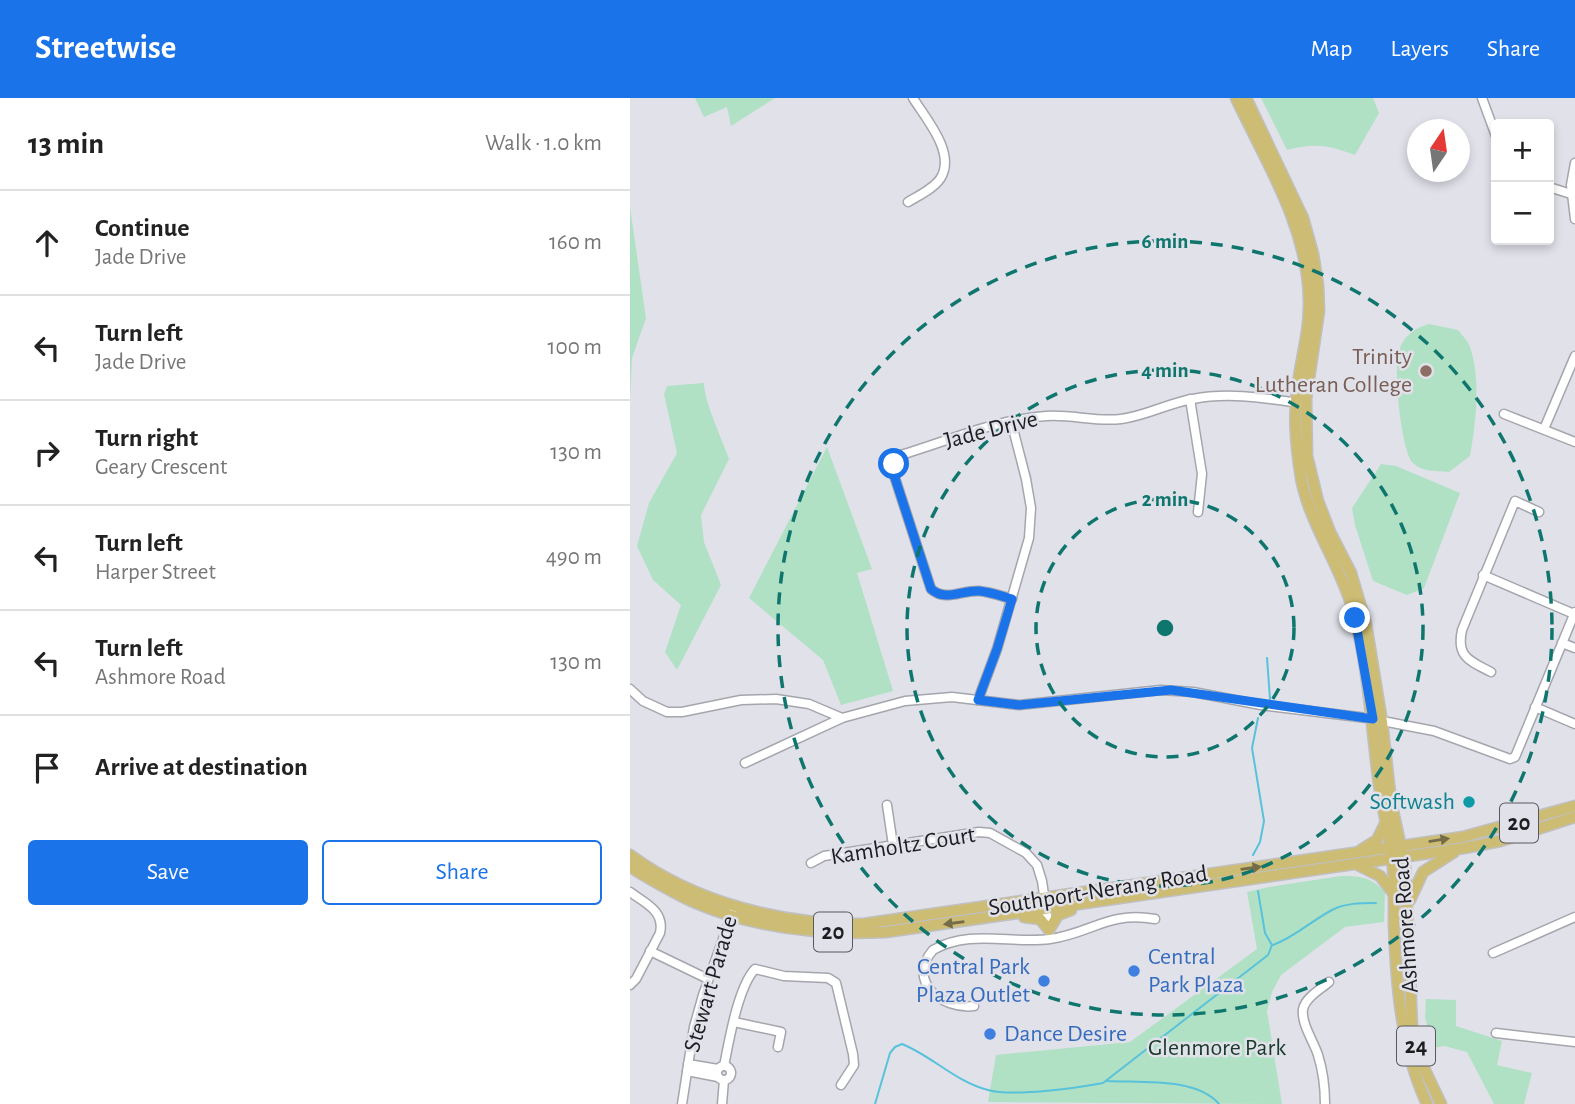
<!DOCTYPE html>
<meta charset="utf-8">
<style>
body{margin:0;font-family:"Alegreya Sans",sans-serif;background:#f6f6f6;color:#222}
.controls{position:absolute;right:21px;top:21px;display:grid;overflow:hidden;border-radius:7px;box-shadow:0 4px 10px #0003}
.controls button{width:63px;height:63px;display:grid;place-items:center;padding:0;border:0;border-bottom:2px solid #e0e0e0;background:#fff;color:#222;font:35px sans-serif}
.compass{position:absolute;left:777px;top:21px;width:63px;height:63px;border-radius:50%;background:#fff;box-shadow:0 4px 10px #0003;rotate:13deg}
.stop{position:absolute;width:21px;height:21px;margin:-16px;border:5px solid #1a73e8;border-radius:50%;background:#fff}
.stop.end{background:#1a73e8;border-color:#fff;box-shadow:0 2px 7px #0008}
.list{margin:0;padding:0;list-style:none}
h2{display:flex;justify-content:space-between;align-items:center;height:91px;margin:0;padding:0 28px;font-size:30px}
h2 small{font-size:23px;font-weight:400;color:#767676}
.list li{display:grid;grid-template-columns:46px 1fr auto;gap:21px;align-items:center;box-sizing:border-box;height:105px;padding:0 28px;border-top:2px solid #e0e0e0}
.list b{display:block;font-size:26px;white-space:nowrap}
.list p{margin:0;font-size:23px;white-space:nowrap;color:#767676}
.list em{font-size:23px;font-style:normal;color:#767676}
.actions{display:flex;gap:14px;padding:21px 28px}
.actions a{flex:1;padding:16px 0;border:2px solid #1a73e8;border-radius:7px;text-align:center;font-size:24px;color:#1a73e8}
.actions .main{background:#1a73e8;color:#fff}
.icon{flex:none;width:38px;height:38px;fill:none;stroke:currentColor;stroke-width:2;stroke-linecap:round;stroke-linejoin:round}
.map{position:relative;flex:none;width:945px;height:1006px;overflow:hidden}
header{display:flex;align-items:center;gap:42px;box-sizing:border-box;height:98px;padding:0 35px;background:#1a73e8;color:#fff}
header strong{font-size:33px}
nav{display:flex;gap:38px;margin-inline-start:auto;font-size:24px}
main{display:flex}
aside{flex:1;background:#fff}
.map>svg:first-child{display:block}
.green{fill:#b0e1c4}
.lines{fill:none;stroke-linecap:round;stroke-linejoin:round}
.stream{stroke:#59c2db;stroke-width:2}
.minor-casing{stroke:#a5a5ad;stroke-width:11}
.major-casing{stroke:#c0c0c1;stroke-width:13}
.minor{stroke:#fff;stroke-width:8}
.major{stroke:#cdbc74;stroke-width:10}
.oneway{fill:#756c4a}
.route{stroke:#1a73e8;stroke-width:9}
.ring{fill:none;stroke:#0f766e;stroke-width:3.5;stroke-dasharray:12 9}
.education-dot{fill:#8d6e63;stroke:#e1e1ea;stroke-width:2.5}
.culture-dot{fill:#0f9aa8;stroke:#e1e1ea;stroke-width:2.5}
.shop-dot{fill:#3f7fe0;stroke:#e1e1ea;stroke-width:2.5}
.labels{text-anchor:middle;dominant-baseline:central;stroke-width:5;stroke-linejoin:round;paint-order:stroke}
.shield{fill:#e1e1ea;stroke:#58585d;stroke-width:2}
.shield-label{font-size:23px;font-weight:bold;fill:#1d1d20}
.education-label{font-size:24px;fill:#785e54;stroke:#e1e1ea;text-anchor:end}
.street-label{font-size:24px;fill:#1d1d20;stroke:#e1e1ea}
.culture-label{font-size:24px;fill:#0d838f;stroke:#e1e1ea;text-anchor:end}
.shop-label{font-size:24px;fill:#366cbe;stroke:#e1e1ea;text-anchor:start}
.park-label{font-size:24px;fill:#193c2a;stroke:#e1e1ea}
.centre{fill:#0f766e;stroke:#e1e1ea;stroke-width:3.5}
.ring-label{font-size:21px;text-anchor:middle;font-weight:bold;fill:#0f766e;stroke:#e1e1ea;stroke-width:5;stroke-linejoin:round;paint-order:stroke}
</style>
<header>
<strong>Streetwise</strong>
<nav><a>Map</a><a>Layers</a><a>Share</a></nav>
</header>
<main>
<aside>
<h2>13 min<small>Walk · 1.0 km</small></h2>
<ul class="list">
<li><svg class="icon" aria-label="ahead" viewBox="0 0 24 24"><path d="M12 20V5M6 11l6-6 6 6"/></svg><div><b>Continue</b><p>Jade Drive</p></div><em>160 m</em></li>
<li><svg class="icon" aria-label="left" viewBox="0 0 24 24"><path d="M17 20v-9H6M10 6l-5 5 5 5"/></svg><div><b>Turn left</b><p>Jade Drive</p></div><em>100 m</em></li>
<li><svg class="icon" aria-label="right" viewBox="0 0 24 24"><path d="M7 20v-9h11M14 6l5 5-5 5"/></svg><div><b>Turn right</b><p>Geary Crescent</p></div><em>130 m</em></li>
<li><svg class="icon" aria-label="left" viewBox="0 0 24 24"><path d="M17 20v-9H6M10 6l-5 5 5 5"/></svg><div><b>Turn left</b><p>Harper Street</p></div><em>490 m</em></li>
<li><svg class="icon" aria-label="left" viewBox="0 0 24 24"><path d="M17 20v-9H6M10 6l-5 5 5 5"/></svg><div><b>Turn left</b><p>Ashmore Road</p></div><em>130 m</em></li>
<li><svg class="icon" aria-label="arrive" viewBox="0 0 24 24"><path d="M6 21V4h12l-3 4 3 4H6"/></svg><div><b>Arrive at destination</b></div></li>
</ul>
<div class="actions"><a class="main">Save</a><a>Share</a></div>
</aside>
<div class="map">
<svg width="945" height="1006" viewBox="0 0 945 1006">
<rect width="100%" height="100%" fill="#e1e1ea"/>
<!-- green -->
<g class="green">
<path d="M65 0H145L101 28 97 9 74 19Z"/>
<path d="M631 0H743L749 15 725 57C696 47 688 45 657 52Z"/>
<path d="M0 109 16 220 2 260 0 299Z"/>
<path d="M799 226 828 232C832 237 838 243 840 249 851 281 846 326 840 358L819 374C807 373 791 374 783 365 771 353 763 270 769 253 773 238 785 230 799 226Z"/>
<path d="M74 285C74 303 92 341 99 361L71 417 74 444 91 487 47 572 35 554 51 507 23 482 7 448 19 405 47 355 34 296 37 288Z"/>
<path d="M197 349 242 471 227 475 263 593 211 607 193 562 119 500Z"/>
<path d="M751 366 766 368 830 395 794 490 777 497 743 483 725 427 722 410Z"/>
<path d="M711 778C731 778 741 779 755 794L754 824 715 829 651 877 642 894 637 913 652 1006 358 1004 366 957 500 944 627 851 617 794 639 789Z"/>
<path d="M796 901 826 902V928L872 943 867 967 902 975 894 1006H864L837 954 814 948 803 950 795 919Z"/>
</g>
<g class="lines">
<!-- stream -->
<g class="stream">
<path d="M637 560 640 601"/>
<path d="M623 757 630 744 634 723 622 650 628 620"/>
<path d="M643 847C665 839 681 823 702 812 715 805 731 805 746 805"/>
<path d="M477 983C510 985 566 979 589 1006"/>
<path d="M245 1006 260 955 265 949 272 946C302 958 326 984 358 992 382 999 447 990 473 985L638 857 642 847 635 835 628 793"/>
</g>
<!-- minor casing -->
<g class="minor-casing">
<g id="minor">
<path d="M852 0 866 38"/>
<path d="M945 65 941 87 945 121"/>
<path d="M919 89 941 96"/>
<path d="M278 104C288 98 303 91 310 81 327 56 296 21 283 0"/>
<path d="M560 301 572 376 568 414"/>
<path d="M874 316 945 344"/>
<path d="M914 331 945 258"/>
<path d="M853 477 944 516"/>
<path d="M382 501C371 498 360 494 349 493 331 492 316 504 301 491L264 377V366L271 357C318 343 367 321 416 318 441 316 465 324 491 321 516 318 538 305 563 301 598 294 634 300 669 305"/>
<path d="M932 545 945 550"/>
<path d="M861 574C840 563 826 559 832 532L885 403 909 414"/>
<path d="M0 591 13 603 37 614H52L111 602 146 601 179 606 212 620"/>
<path d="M348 602 367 551 399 440 401 410 396 381 381 323"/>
<path d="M905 609 945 626"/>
<path d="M115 665 212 620 275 603 322 599 389 607 531 592 563 594 631 607 737 620 804 633 880 661 885 659 945 514"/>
<path d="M257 707 263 747"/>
<path d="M181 765 194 758 349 734 360 735 396 755 407 767 412 783 419 831"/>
<path d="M0 794C15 805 35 813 30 835L6 881 0 887"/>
<path d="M20 853 78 881"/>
<path d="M863 855 945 819"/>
<path d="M344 908C312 912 276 883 303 852 340 831 380 846 420 841 462 835 478 813 525 821"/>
<path d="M104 924 151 934 148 949"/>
<path d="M866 935 945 944"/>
<path d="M58 966 88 971"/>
<path d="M94 968C99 943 108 889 125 871L154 878 198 880 206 885 223 956 224 967 211 987"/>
<circle cx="94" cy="975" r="7"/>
<path d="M57 973 88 979"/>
<path d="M52 1006 64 929 73 897 103 813"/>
<path d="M92 1006 94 982"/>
<path d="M695 1006C695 990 693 973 688 957 684 944 671 926 673 911 676 899 691 891 699 884"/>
</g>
</g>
<!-- major casing -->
<g class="major-casing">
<g id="major">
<path d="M606 0C636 64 678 129 679 202 680 230 672 257 668 285 663 317 666 348 671 380 680 427 710 466 723 512 738 566 741 623 748 679 751 704 757 727 761 752 765 776 764 801 764 825 766 886 771 950 797 1006"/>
<path d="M616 0 673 120 683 156 688 187 689 213 676 301 677 358 688 403 700 434 721 475 736 526 752 624 761 704 775 768 782 928 791 964 811 1006"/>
<path d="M731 752 747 742 755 726"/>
<path d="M0 757C65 805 153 827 233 826L833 739 945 708"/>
<path d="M728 767 750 778 764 796"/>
<path d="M0 769C22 782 43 795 66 805 125 830 193 837 256 834L834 750 870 743 945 719"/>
<path d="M780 802 793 774 824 754"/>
<path d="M394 819 410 821 419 832 428 817 441 812"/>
</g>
</g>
<!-- minor -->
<use href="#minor" class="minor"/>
<!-- major -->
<use href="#major" class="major"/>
</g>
<!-- one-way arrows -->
<defs><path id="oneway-solid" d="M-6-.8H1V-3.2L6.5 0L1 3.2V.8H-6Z" transform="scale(1.75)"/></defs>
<g class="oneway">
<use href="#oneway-solid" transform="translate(809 742) rotate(-9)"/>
<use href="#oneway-solid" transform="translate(621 770) rotate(-8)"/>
<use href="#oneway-solid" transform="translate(324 825) rotate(172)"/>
</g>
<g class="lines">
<!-- route -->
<path class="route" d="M264 366V377L301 491C316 504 331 492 349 493 360 494 371 498 382 501L367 551 348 602 389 607 541 592 743 621 725 520"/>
</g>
<!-- distance rings -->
<g class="ring">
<circle cx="535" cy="530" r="129"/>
<circle cx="535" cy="530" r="258"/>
<circle cx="535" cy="530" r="387"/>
</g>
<!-- markers -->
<circle class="education-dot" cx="796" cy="273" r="7"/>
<circle class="culture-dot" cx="839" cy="704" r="7"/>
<g class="shop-dot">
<circle cx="504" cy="873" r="7"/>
<circle cx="414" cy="883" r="7"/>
<circle cx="360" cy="936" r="7"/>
</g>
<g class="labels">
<!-- shield labels -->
<g class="shield">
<rect x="870" y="705.5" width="38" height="39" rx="5"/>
<rect x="184" y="814.5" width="38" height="39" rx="5"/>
<rect x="767" y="928.5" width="38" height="39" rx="5"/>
</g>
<g class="shield-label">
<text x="889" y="725">20</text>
<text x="203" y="834">20</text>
<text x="786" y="948">24</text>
</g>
<!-- education labels -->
<g class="education-label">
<text x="782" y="259">Trinity<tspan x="782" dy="28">Lutheran College</tspan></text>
</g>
<!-- street labels -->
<g class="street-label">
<text transform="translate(361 332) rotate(-14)">Jade Drive</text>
<text transform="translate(273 748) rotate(-9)">Kamholtz Court</text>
<text transform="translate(468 793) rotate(-9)">Southport-Nerang Road</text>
<text transform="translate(776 827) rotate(-94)">Ashmore Road</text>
<text transform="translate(81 886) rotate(-74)">Stewart Parade</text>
</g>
<!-- culture labels -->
<g class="culture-label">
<text x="825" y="704">Softwash</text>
</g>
<!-- shop labels -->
<g class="shop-label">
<text x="518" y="859">Central<tspan x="518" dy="28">Park Plaza</tspan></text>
<text x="400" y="869" text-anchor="end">Central Park<tspan x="400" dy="28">Plaza Outlet</tspan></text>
<text x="374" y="936">Dance Desire</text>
</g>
<!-- park labels -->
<g class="park-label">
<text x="587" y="950">Glenmore Park</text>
</g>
</g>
<circle cx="535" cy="530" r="10" class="centre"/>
<g class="ring-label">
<text x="535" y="150">6 min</text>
<text x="535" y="279">4 min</text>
<text x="535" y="408">2 min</text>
</g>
</svg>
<div class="controls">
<button>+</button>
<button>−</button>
</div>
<svg class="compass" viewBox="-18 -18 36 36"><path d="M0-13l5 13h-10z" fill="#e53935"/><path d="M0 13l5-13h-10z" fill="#767676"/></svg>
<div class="stop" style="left:264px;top:366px"></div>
<div class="stop end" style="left:725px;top:520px"></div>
</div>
</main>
